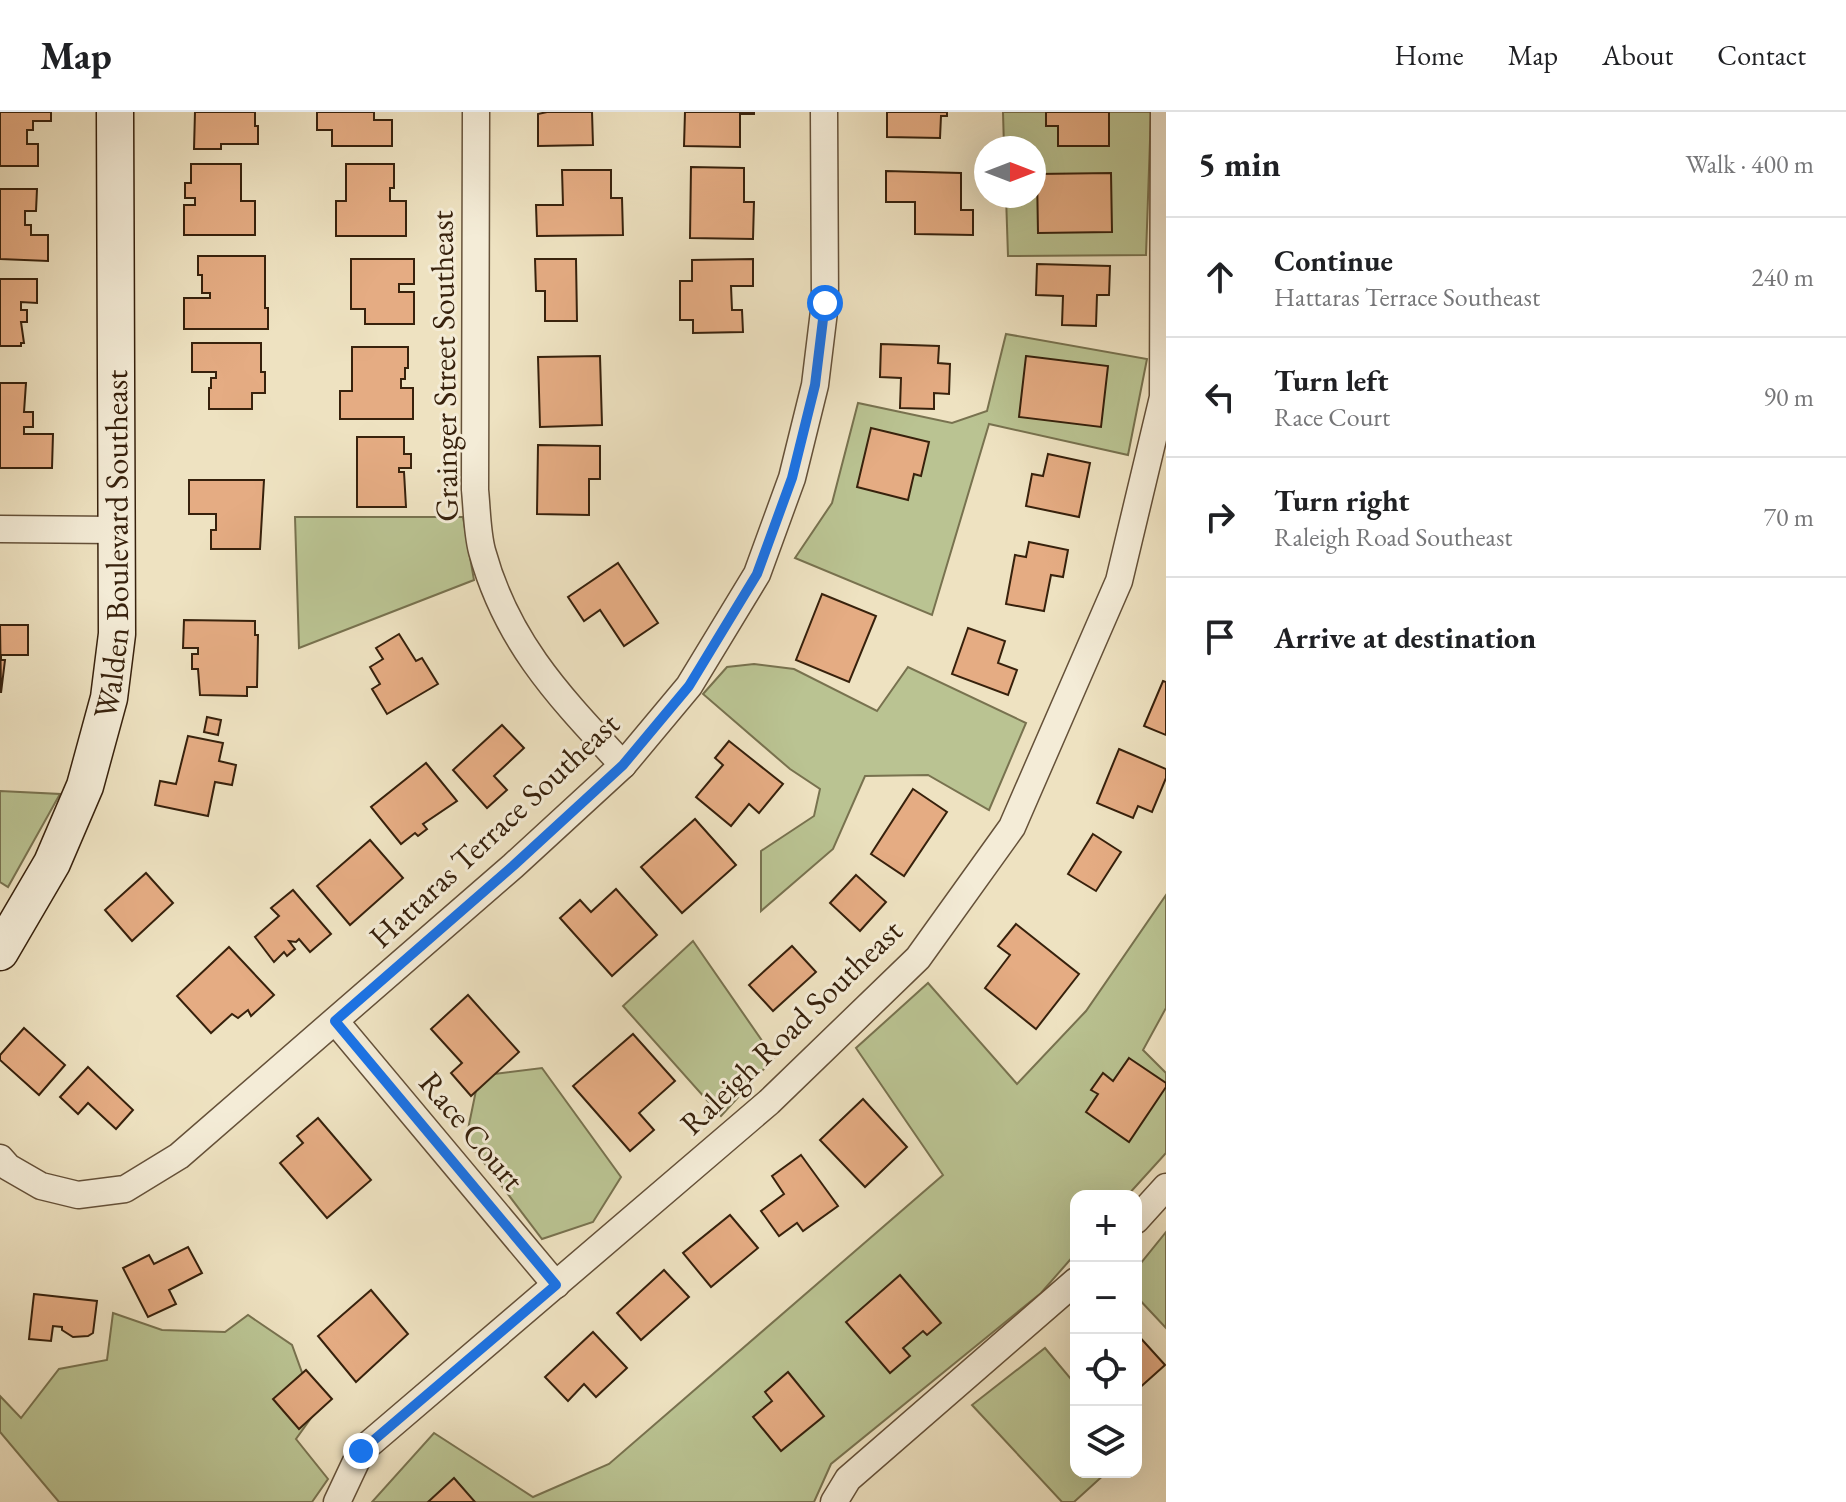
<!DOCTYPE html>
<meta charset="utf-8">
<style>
body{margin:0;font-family:"EB Garamond",serif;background:#f6f6f6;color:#202124}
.controls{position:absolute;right:24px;bottom:24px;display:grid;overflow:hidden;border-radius:16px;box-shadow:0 8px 32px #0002}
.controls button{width:72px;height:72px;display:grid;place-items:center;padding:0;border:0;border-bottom:2px solid #e0e0e0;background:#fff;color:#202124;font:40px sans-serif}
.compass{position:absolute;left:974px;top:24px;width:72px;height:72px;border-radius:50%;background:#fff;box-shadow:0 8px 32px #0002;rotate:90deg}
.stop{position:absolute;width:24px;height:24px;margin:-18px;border:6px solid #1a73e8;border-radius:50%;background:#fff}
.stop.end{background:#1a73e8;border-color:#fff;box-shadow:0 2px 8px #0008}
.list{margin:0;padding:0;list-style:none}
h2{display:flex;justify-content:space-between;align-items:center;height:104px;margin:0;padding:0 32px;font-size:34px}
h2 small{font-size:26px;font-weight:400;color:#757577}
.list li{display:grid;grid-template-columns:52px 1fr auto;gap:24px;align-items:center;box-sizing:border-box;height:120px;padding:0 32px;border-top:2px solid #e0e0e0}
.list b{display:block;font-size:30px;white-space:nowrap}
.list p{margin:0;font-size:26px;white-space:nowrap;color:#757577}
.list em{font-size:26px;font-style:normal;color:#757577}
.icon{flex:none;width:44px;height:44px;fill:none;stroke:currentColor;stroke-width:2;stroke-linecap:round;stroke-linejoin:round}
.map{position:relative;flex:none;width:1166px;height:1390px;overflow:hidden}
header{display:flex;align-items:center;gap:48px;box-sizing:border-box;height:112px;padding:0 40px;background:#fff;border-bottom:2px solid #e0e0e0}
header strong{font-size:38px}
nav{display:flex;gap:44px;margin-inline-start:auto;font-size:28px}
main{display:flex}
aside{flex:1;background:#fff}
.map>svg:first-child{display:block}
.green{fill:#bac392;stroke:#78724f;stroke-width:2}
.building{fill:#e5ac83;stroke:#37210c;stroke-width:2}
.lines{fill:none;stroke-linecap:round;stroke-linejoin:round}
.street-casing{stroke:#655139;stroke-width:29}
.secondary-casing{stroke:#37210c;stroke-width:39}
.street{stroke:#f4ecd7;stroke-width:26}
.secondary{stroke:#f4ecd7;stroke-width:36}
.route{stroke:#1a73e8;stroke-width:10}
.labels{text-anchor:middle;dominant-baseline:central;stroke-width:6;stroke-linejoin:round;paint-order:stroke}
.street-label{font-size:32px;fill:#37210c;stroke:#f4ecd7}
</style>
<header>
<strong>Map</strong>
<nav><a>Home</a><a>Map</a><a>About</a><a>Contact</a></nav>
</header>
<main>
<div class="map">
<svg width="1166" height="1390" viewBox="0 0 1166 1390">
<rect width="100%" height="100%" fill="#eee2c1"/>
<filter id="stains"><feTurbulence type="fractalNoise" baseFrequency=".0025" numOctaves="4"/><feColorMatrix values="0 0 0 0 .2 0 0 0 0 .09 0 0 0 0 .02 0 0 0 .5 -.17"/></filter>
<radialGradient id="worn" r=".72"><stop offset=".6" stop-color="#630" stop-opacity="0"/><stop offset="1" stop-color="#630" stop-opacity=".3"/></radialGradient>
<!-- green -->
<g class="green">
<path d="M1003 0H1151L1146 143 1008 144 1006 84H1034V36H1004Z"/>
<path d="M1006 222 1147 247 1128 343 989 312 932 503 795 446 832 391 858 291 952 311 987 299Z"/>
<path d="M295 405H463L474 468 299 536Z"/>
<path d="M754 552 794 557 877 599 908 555 1026 611 989 698 928 663 865 664 833 737 761 799V739L814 704 820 677 790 657 703 582 727 555Z"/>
<path d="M0 679 60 682 8 775 0 770Z"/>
<path d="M1166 783V896L1143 938 1166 961V1041L1127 1084H1076V1141L1041 1181 831 1352 814 1390H372L434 1321 533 1385 609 1352 943 1063 856 936 928 871 1017 972 1086 899Z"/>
<path d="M693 829 774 946 721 1004 623 894Z"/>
<path d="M542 956 621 1065 593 1110 542 1127 466 1027 479 964Z"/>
<path d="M1166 1120V1216L1136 1184V1157Z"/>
<path d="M113 1201 162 1218 225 1220 248 1203 292 1233 316 1299 296 1327 328 1367 312 1390H59L0 1320V1284L21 1306 59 1257 107 1248Z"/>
<path d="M1045 1236 1076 1273V1360H1107L1074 1390H1062L972 1293Z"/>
</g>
<!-- building -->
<g class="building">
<path d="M0 0H51V9H33V18H27V32H38V54H0Z"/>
<path d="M195 0H255V14H258V32H221V37H194Z"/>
<path d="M317 0H374V8H392V34H332V18H317Z"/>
<path d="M547 0H592L593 33 538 34V2Z"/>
<path d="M685 0H754V2H740V35L684 34Z"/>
<path d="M887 0H947V4H941L940 26 887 25Z"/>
<path d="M1046 0H1109V34H1058V14H1046Z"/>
<path d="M191 52H241V89H255V123H184V93H195V86H185V71H191Z"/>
<path d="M346 52H394V76H390V89H406V124H336V89H346Z"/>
<path d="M691 55 744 56V90H754L753 127 690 126Z"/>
<path d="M562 58H611V86H622L623 123 537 124 536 93H563Z"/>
<path d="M886 59 961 61V98H973V123L915 122V90H886Z"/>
<path d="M1111 61 1112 120 1038 121 1037 62Z"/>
<path d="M0 77H37L36 99H25V113H31V123H48V149L0 147Z"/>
<path d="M198 144H265V196H268V217H184V186H210V181H202V163H198Z"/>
<path d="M351 147H414V172H399V180H414V212H365V197H351Z"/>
<path d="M535 147H576L577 209H545V179H536Z"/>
<path d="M753 147V174H731L732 198H742L743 220 693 221V208H680V169H692V148Z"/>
<path d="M1037 152 1110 154 1109 183H1097L1096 214 1062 213 1063 184 1036 183Z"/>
<path d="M0 167H37V191L21 190V198H27V210H21L24 231H21V234H0Z"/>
<path d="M192 231H261V260H265V281H252V297H209V276H211V266H216V260H192Z"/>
<path d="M881 232 939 234 938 251 950 252 949 282 934 281V297L900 296 901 266 880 265Z"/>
<path d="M352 235H408V256H405V267H401V276H413V307H340V279H352Z"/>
<path d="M600 244 602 313 540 315 538 245Z"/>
<path d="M1026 244 1108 254 1101 315 1019 305Z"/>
<path d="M0 271H26L24 300H33V315H24V322H53L52 356H0Z"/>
<path d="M871 316 929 330 921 364 914 362 908 388 857 375Z"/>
<path d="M357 325H404V342H411V356H399V360H404L406 395H357Z"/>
<path d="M538 333 600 334V367H589V403L537 402Z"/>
<path d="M1048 342 1090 351 1079 405 1026 394 1032 362 1043 364Z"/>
<path d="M189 368H264L260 437H211V418H216V402H189Z"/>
<path d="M1029 430 1068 438 1063 465 1051 463 1044 499 1006 492 1015 443 1026 445Z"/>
<path d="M618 451 658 511 624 534 600 498 584 509 568 485Z"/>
<path d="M822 482 876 504 849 570 796 548Z"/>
<path d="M184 508 255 509V523H258L257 575H247V584L200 583 198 557H192V542H198V536H183Z"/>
<path d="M0 513H28V543H1V548H5L1 581Z"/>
<path d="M968 516 1005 529 998 551 1017 558 1008 583 952 562Z"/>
<path d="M399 522 416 549 422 546 438 572 387 602 372 577 380 572 370 555 383 547 376 536Z"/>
<path d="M1163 569 1166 570V623L1144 614Z"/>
<path d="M207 605 221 608 218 623 204 620Z"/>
<path d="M502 613 524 636 494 664 507 678 487 696 453 658Z"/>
<path d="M188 624 223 631 219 649 236 653 232 673 215 670 208 704 155 693 160 669 176 672Z"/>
<path d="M729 629 783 672 759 701 749 692 731 714 696 685 723 653 715 646Z"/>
<path d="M1119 637 1166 657V666L1152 700 1138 694 1133 706 1097 691Z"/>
<path d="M426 651 457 689 423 712 427 717 418 724 415 721 401 732 371 695Z"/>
<path d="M913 677 947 700 904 764 871 742Z"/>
<path d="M695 707 736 753 682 801 641 755Z"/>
<path d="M1093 722 1121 740 1096 779 1068 762Z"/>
<path d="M370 728 403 766 350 813 317 774Z"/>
<path d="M146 761 173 791 132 829 105 798Z"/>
<path d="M856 763 886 790 860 819 830 791Z"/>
<path d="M616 777 657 823 612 864 560 806 580 788 591 800Z"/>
<path d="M293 778 331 822 310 840 299 827 296 830 289 829 295 837 287 844 284 840 274 850 255 825 279 804 271 796Z"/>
<path d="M1016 812 1079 862 1036 917 985 876 1010 843 998 834Z"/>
<path d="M792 834 816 860 773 899 749 873Z"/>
<path d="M229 835 274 883 251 904 248 898 238 906 232 902 211 921 177 884Z"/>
<path d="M468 883 519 940 471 984 451 961 462 951 431 917Z"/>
<path d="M24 916 65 953 39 983 0 948V943Z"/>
<path d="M633 922 675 969 639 1001 654 1018 630 1039 573 974Z"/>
<path d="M1129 946 1166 971V975L1129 1030 1086 1000 1098 982 1091 978 1103 961 1113 969Z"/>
<path d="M88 955 133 998 116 1017 88 991 78 1002 60 985Z"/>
<path d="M863 987 907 1035 865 1075 820 1028Z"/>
<path d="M318 1006 371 1068 327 1106 280 1051 303 1031 297 1024Z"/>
<path d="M801 1043 838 1094 803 1119 797 1111 779 1124 761 1099 784 1082 772 1064Z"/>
<path d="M730 1103 758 1136 711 1175 683 1141Z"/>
<path d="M188 1135 202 1161 169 1178 176 1192 148 1205 123 1156 149 1143 154 1152Z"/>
<path d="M664 1158 689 1185 641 1228 617 1201Z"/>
<path d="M900 1163 941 1211 927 1223 923 1219 903 1236 910 1244 890 1261 846 1210Z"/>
<path d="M371 1178 408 1222 356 1270 318 1224Z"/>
<path d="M34 1182 97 1189 93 1221 88 1224 73 1225 62 1218V1215L53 1214 51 1229 29 1227Z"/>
<path d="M593 1220 627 1256 596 1285 584 1272 568 1289 545 1265Z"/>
<path d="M1136 1221 1165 1253 1136 1279Z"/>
<path d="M306 1258 332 1287 299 1317 273 1287Z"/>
<path d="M788 1260 824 1304 781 1339 753 1305 772 1289 765 1280Z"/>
<path d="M454 1366 475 1390H428Z"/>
</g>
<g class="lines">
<!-- street casing -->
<g class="street-casing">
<g id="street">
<path d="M476 0 475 378C477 397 477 420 482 439 507 531 560 585 623 653"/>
<path d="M0 417 116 418"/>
<path d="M335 909 556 1173"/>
<path d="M0 1046 8 1055 41 1074 78 1083 125 1077 179 1044 513 754 623 653 689 574 757 462 792 366 815 273 825 191 824 0"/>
<path d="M1136 1108 1166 1075"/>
<path d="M337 1390 361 1339 769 990 918 846 1012 715 1119 469 1163 285 1164 0"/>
<path d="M834 1390 848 1367 1076 1169"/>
</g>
</g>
<!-- secondary casing -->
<g class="secondary-casing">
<g id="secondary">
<path id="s1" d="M0 840 52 751 85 674 109 586 117 522 115 0"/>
</g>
</g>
<!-- street -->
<use href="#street" class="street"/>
<!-- secondary -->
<use href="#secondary" class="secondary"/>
</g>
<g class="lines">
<!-- route -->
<path class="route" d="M361 1339 556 1173 335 909 513 754 623 653 689 574 757 462 792 366 815 273 825 191"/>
</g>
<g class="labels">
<!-- street labels -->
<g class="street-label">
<text transform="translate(444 254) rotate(-91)">Grainger Street Southeast</text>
<text stroke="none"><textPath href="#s1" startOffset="432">Walden Boulevard Southeast</textPath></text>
<text transform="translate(494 718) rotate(-43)">Hattaras Terrace Southeast</text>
<text transform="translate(791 915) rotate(-44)">Raleigh Road Southeast</text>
<text transform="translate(472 1019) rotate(50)">Race Court</text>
</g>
</g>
<rect width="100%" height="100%" filter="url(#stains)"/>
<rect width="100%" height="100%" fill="url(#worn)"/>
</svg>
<div class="controls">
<button>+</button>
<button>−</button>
<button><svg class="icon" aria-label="locate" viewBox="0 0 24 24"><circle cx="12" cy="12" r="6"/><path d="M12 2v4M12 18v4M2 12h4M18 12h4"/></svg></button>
<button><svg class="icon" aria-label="layers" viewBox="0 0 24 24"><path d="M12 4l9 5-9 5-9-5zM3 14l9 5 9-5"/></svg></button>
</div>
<svg class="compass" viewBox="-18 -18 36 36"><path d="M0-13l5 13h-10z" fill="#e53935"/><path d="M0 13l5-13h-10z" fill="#757577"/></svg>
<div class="stop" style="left:825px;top:191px"></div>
<div class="stop end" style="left:361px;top:1339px"></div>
</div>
<aside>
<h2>5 min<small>Walk · 400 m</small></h2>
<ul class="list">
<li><svg class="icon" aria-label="ahead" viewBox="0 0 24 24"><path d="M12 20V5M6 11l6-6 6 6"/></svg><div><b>Continue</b><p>Hattaras Terrace Southeast</p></div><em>240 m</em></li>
<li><svg class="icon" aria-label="left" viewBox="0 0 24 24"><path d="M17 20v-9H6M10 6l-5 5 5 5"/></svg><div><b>Turn left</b><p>Race Court</p></div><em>90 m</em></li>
<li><svg class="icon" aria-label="right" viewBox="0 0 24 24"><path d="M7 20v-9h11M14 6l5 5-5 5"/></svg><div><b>Turn right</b><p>Raleigh Road Southeast</p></div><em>70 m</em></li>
<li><svg class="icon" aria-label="arrive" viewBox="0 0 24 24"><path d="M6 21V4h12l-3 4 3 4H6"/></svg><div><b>Arrive at destination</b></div></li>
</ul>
</aside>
</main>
